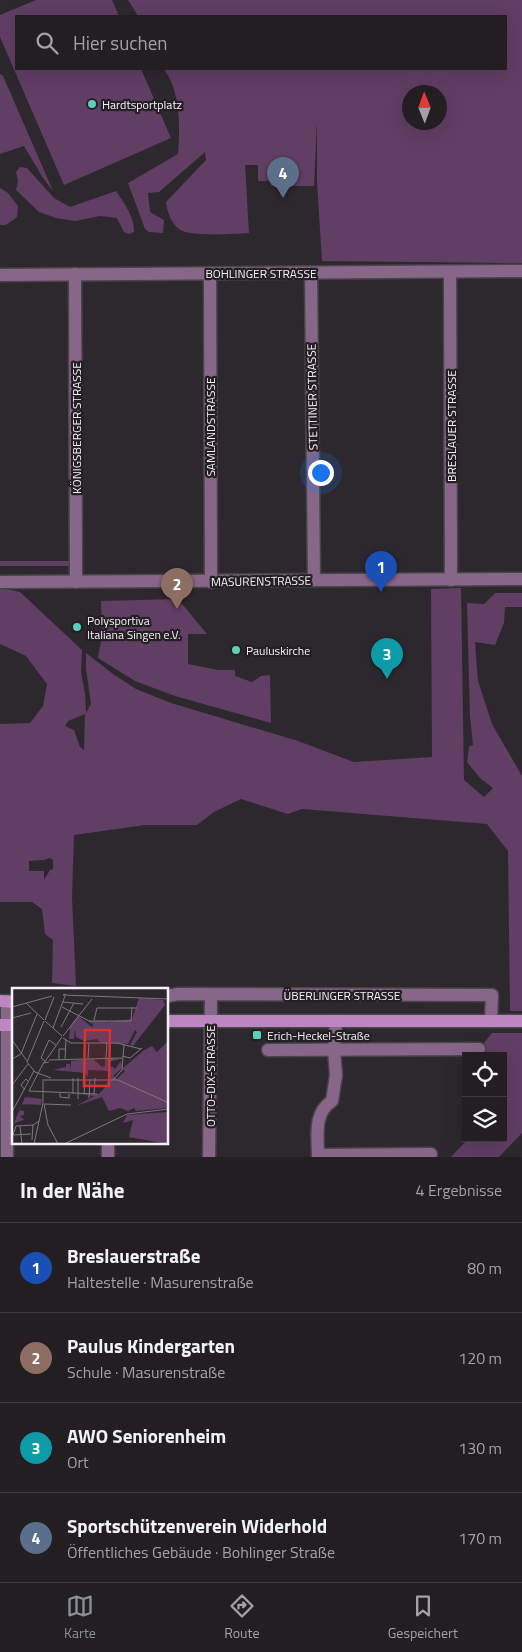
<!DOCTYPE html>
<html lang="de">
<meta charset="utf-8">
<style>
body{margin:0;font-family:"Titillium Web",sans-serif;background:#2a272a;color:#f1f3f6}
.controls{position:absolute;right:15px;bottom:15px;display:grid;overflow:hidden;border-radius:0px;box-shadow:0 5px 20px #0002}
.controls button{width:45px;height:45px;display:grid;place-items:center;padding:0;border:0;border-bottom:1px solid #3f3c40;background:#221e22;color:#f1f3f6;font:25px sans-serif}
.compass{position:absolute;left:402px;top:85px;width:45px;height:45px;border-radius:50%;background:#221e22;box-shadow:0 5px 20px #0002;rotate:359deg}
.you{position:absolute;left:320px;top:472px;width:18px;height:18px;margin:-12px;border:4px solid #fff;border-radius:50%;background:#1a73e8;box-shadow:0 0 0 8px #1a73e833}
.badge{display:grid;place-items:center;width:32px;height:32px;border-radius:50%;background:#8c9099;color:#fff;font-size:16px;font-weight:700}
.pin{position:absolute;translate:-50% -41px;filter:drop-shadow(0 1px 2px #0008)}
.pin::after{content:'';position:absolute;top:26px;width:18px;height:15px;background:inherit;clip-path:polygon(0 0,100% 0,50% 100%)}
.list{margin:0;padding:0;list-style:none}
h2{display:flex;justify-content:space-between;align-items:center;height:65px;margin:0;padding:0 20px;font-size:21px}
h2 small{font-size:16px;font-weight:400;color:#a2a2a5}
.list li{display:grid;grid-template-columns:32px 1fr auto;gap:15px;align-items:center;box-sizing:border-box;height:90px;padding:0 20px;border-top:1px solid #3f3c40}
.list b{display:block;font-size:19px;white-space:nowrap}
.list p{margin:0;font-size:16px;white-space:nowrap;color:#a2a2a5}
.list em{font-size:16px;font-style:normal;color:#a2a2a5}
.icon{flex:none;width:28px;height:28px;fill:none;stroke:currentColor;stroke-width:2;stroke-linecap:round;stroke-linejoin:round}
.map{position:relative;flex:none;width:522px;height:1157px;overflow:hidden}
.search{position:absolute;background:#221e22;box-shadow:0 5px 20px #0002;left:15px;right:15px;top:15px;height:55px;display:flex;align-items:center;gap:12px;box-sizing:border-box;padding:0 18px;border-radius:0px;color:#a2a2a5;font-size:19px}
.sheet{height:425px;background:#221e22}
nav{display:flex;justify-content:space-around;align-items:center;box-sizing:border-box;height:70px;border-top:1px solid #3f3c40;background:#221e22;font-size:14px;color:#a2a2a5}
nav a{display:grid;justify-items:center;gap:2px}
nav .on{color:#8c9099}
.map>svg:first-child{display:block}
.green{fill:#613e64;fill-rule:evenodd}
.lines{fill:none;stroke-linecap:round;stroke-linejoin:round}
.street-casing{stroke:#49444a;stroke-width:15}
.secondary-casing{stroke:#49444a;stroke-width:15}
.street{stroke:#876689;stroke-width:12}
.secondary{stroke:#bc87c0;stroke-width:12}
.poi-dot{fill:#5dceb9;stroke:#241f24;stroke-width:2}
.labels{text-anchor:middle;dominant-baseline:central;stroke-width:4.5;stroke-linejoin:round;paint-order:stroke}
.poi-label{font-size:12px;fill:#f5f1f5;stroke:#241f24;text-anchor:start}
.street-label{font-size:12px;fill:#f5f1f5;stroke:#241f24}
.inset-road{fill:none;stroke:#7d787e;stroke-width:1}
.view{fill:#d83232;fill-opacity:0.15;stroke:#d83232;stroke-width:2.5}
.inset-edge{fill:none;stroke:#f5f1f5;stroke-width:2.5}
</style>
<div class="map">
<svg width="522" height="1157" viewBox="0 0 522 1157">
<rect width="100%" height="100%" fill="#2d282e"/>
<!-- green -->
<g class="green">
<path d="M36 0H112L119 16H16V69H141L171 138 64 185 0 37V15Z"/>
<path d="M128 0H522V263L322 261 317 182V121L314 186H271L270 181H258V165H245L249 233C235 234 188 237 179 229 171 223 167 211 166 202L206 160 205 152 159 192 148 193 150 212 164 220 163 233 149 232 145 229 128 183 178 154C180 126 181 93 164 69H506V16H138ZM410 92H440V122H410Z"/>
<path d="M0 74 3 76 53 191 43 178 24 146 0 154Z"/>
<path d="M20 167 27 168 54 198 70 207 116 191C124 203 135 218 134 232L129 234 124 232 117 218 100 216 75 221 56 218 39 212 16 190 18 181 16 172Z"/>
<path d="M0 188 8 193 18 206 17 217 6 225H0Z"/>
<rect x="0" y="561" width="69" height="5"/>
<path d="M0 588 20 592 82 650 81 673 85 693 86 713 91 704 86 669V653L113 674 136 689 171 703 298 741 354 762 432 757 431 589 461 588 464 780 484 797 493 788 480 778 467 762 469 747 473 745 470 717 467 603 484 604 495 593H522V607H505L504 623 495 645 475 642 478 681 492 724 522 776V1011H510L508 851 487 824 302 809 288 814 241 799 214 812 197 825H145L74 835 72 897 76 986 52 983 53 940 45 934 42 909 32 902H0V724L30 723 43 706 47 684 26 656 0 644ZM85 714 84 750 80 747 74 730 65 726 68 721ZM50 858 53 860V869L50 870 44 880V871H29V861L44 860Z"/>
<path d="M178 599 207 634H188V664L218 670H235V676L252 682 261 676 270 675 271 723 175 696 135 681 98 658 102 635 101 601Z"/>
<path d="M492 1033H522V1133L499 1157H451L469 1138H503V1056H479V1049Z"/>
</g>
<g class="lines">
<!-- street casing -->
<g class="street-casing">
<g id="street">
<path d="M450 272 451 580"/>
<path d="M210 273 211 582"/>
<path d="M311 273 314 580"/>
<path d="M75 274 76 582"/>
<path d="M0 275 522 271"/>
<path d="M0 582 522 579"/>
<path d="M168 996 178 994 492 995 491 1021"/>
<path d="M268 1050 479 1049"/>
<path d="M108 1143V1157"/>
<path d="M318 1155 431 1154"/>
<path d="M7 1157V1001"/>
<path d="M209 1157 211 995"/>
<path d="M318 1157C318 1136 313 1113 332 1101L336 1075 334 1050 336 1021"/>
</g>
</g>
<!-- secondary casing -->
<g class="secondary-casing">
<g id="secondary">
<path d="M0 1001 14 1002"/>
<path d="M168 1021H522"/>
<path d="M0 1025H14"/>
</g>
</g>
<!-- street -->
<use href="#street" class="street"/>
<!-- secondary -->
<use href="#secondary" class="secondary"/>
</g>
<!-- markers -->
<g class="poi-dot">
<circle cx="92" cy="104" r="5"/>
<circle cx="77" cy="627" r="5"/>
<circle cx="236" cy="650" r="5"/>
<rect x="252" y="1030" width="10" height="10" rx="2.5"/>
</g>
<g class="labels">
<!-- poi labels -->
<g class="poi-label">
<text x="102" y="104">Hardtsportplatz</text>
<text x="87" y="620">Polysportiva<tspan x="87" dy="14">Italiana Singen e.V.</tspan></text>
<text x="246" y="650">Pauluskirche</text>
<text x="267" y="1035">Erich-Heckel-Straße</text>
</g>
<!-- street labels -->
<g class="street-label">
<text x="261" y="273">BOHLINGER STRASSE</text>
<text transform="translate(312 397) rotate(-91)">STETTINER STRASSE</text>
<text transform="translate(451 426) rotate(-90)">BRESLAUER STRASSE</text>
<text transform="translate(210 427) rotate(-90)">SAMLANDSTRASSE</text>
<text transform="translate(76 428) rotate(-90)">KÖNIGSBERGER STRASSE</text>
<text transform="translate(261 581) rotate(-1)">MASURENSTRASSE</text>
<text x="342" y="995">ÜBERLINGER STRASSE</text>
<text transform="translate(210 1076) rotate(-90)">OTTO-DIX-STRASSE</text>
</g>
</g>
<!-- overview -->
<g transform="translate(12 988)">
<rect width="156" height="156" fill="#2d282e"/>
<path d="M127 10 151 12 153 17 121 58 118 57 125 44 123 42 116 56 89 55 85 51 72 53 64 49 63 41 62 51H57L58 40 54 44 66 28 80 39 82 34 80 36 76 33H95L93 38 95 34 120 31ZM156 53V120L124 123 122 120 116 123 108 120 97 123 90 109 64 118 82 108 66 106H87L95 97 97 83 76 82V89L74 85 41 82 54 79V76H58L59 82V73L81 71 90 79 93 78V71H109L96 74 98 80 100 78 103 81 109 73 110 80 101 88 105 91 113 83 110 81 131 63 140 58 145 64ZM13 109 30 111 29 117 10 116 7 122 12 123V127L8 128 12 132 2 135ZM155 124 156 156 117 149 121 132 111 135 115 127Z" fill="#613e64"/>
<path class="inset-road" d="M54 6 51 7 157 11M51 14 71 16M14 15 32 32M0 19 40 8M50 19 77 33H119L120 19M0 30 19 25M33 32 42 9M82 32 85 20H125M32 33 15 74 23 84 39 90M33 33 50 48M49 39 62 15M41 40 53 8M51 48 80 11M51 50 59 55H105L129 61M0 52 15 73M110 68 118 70 130 60M76 70 77 55M94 70 95 55M0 71 9 66 25 26M47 71V61H53M53 71 54 52M37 72 110 70M33 73 29 70 37 52 44 57M32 74 17 103 85 106M37 74 32 75 50 49M32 92H106L157 115M101 92 110 82 112 57M0 97 16 76M13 102 9 97 14 91 17 94M48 105V109L57 110V106M61 106V90M72 106 73 91M82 106 83 90M77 110 78 91M66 111V90M0 124 22 83M8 138 10 156M1 147 4 138 21 137M1 147 19 146M20 152 21 137 27 133M22 156 31 115V91M46 156 36 137 32 116 59 117M52 156 115 126 157 121"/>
<path class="view" d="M73 42H98L97 98H72Z"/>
<rect width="156" height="156" class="inset-edge"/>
</g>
</svg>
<div class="controls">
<button><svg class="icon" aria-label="locate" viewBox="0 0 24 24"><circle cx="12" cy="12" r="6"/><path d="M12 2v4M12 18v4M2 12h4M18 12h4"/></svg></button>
<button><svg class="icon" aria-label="layers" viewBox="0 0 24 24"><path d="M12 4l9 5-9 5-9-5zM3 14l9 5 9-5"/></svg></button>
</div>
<svg class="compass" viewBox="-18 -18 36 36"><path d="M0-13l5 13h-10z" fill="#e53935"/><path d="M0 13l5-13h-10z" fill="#a2a2a5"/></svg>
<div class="you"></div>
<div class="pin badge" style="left:381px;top:592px;background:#1a4fb4">1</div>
<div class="pin badge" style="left:177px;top:609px;background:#8d6e63">2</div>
<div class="pin badge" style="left:387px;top:679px;background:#0f9aa8">3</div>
<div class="pin badge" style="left:283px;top:198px;background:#5c6f8a">4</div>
<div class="search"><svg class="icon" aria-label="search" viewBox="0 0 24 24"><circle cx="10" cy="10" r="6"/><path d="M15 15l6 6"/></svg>Hier suchen</div>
</div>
<section class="sheet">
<h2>In der Nähe<small>4 Ergebnisse</small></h2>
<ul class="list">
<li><span class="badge" style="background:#1a4fb4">1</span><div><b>Breslauerstraße</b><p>Haltestelle · Masurenstraße</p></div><em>80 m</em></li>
<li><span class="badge" style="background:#8d6e63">2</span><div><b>Paulus Kindergarten</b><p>Schule · Masurenstraße</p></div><em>120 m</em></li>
<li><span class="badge" style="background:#0f9aa8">3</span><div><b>AWO Seniorenheim</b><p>Ort</p></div><em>130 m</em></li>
<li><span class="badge" style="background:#5c6f8a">4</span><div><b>Sportschützenverein Widerhold</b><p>Öffentliches Gebäude · Bohlinger Straße</p></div><em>170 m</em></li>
</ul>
</section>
<nav>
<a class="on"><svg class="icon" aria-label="map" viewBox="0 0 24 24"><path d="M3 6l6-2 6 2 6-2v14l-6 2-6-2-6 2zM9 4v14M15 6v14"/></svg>Karte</a>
<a><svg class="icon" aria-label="directions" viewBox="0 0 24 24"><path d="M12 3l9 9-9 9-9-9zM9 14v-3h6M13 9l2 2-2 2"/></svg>Route</a>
<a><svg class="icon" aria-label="saved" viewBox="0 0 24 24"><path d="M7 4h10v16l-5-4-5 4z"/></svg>Gespeichert</a>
</nav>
